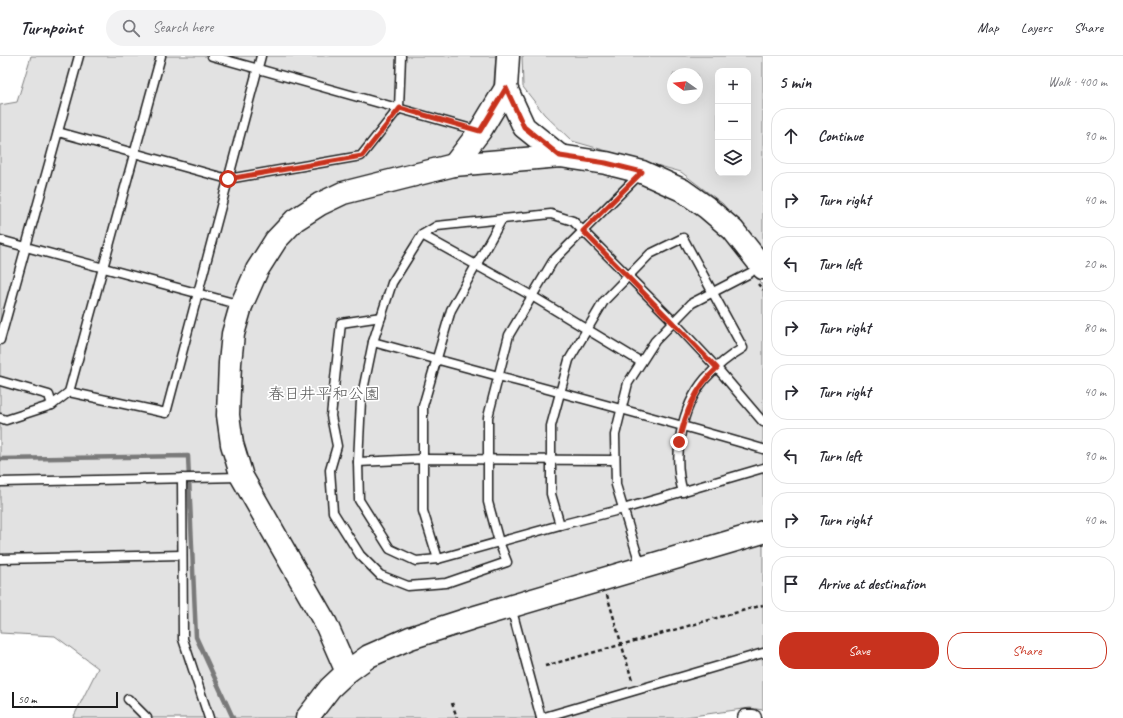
<!DOCTYPE html>
<meta charset="utf-8">
<style>
body{margin:0;font-family:Caveat,"Klee One",sans-serif;background:#f2f2f3;color:#2b2b33}
.controls{position:absolute;right:12px;top:12px;display:grid;overflow:hidden;border-radius:8px;box-shadow:0 4px 16px #0002}
.controls button{width:36px;height:36px;display:grid;place-items:center;padding:0;border:0;border-bottom:1px solid #e1e1e2;background:#fff;color:#2b2b33;font:20px sans-serif}
.compass{position:absolute;left:667px;top:12px;width:36px;height:36px;border-radius:50%;background:#fff;box-shadow:0 4px 16px #0002;rotate:285deg}
.scale{position:absolute;left:12px;bottom:10px;width:106px;box-sizing:border-box;padding-left:4px;border:2px solid #1c1c1c;border-top:0;font-size:11px;line-height:14px;white-space:nowrap;color:#1c1c1c;-webkit-text-stroke:3px #fff;paint-order:stroke}
.stop{position:absolute;width:12px;height:12px;margin:-9px;border:3px solid #c8321e;border-radius:50%;background:#fff}
.stop.end{background:#c8321e;border-color:#fff;box-shadow:0 1px 4px #0008}
.list{margin:0;padding:0;list-style:none}
h2{display:flex;justify-content:space-between;align-items:center;height:52px;margin:0;padding:0 16px;font-size:17px}
h2 small{font-size:13px;font-weight:400;color:#7c7c81}
.list li{display:grid;grid-template-columns:26px 1fr auto;gap:12px;align-items:center;box-sizing:border-box;height:56px;margin:0 8px 8px;padding:0 8px;border:1px solid #e1e1e2;border-radius:16px}
.list b{display:block;font-size:15px;white-space:nowrap}
.list em{font-size:13px;font-style:normal;color:#7c7c81}
.actions{display:flex;gap:8px;padding:12px 16px}
.actions a{flex:1;padding:9px 0;border:1px solid #c8321e;border-radius:16px;text-align:center;font-size:14px;color:#c8321e}
.actions .main{background:#c8321e;color:#fff}
.icon{flex:none;width:22px;height:22px;fill:none;stroke:currentColor;stroke-width:2;stroke-linecap:round;stroke-linejoin:round}
.map{position:relative;flex:none;width:763px;height:662px;overflow:hidden}
header{display:flex;align-items:center;gap:24px;box-sizing:border-box;height:56px;padding:0 20px;background:#fff;border-bottom:1px solid #e1e1e2}
header strong{font-size:19px}
nav{display:flex;gap:22px;margin-inline-start:auto;font-size:14px}
.search{width:280px;height:36px;background:#f2f2f3;display:flex;align-items:center;gap:10px;box-sizing:border-box;padding:0 14px;border-radius:22px;color:#7c7c81;font-size:15px}
main{display:flex}
aside{flex:1;background:#fff}
.map>svg:first-child{display:block}
.green{fill:#e2e2e2;stroke:#7f7f7f;fill-rule:evenodd}
.lines{fill:none;stroke-linecap:round;stroke-linejoin:round}
.stream{stroke:#7a7a7a;stroke-width:4.5}
.lane-casing{stroke:#1c1c1c;stroke-width:11}
.street-casing{stroke:#1c1c1c;stroke-width:19}
.secondary-casing{stroke:#1c1c1c;stroke-width:25}
.path{stroke:#1c1c1c;stroke-width:2.5;stroke-dasharray:4 3;stroke-linecap:butt}
.lane{stroke:#fff;stroke-width:8}
.street{stroke:#fff;stroke-width:16}
.secondary{stroke:#fff;stroke-width:22}
.route{stroke:#c8321e;stroke-width:5}
.labels{text-anchor:middle;dominant-baseline:central;stroke-width:3.5;stroke-linejoin:round;paint-order:stroke}
.park-label{font-size:16px;fill:#575757;stroke:#fff}
</style>
<header>
<strong>Turnpoint</strong>
<div class="search"><svg class="icon" aria-label="search" viewBox="0 0 24 24"><circle cx="10" cy="10" r="6"/><path d="M15 15l6 6"/></svg>Search here</div>
<nav><a>Map</a><a>Layers</a><a>Share</a></nav>
</header>
<main>
<div class="map">
<svg width="763" height="662" viewBox="0 0 763 662">
<rect width="100%" height="100%" fill="#fff"/>
<filter id="ink" filterUnits="userSpaceOnUse"><feTurbulence type="fractalNoise" baseFrequency=".025" numOctaves="2"/><feDisplacementMap in="SourceGraphic" scale="8" xChannelSelector="R" yChannelSelector="G"/><feConvolveMatrix kernelMatrix="1 2 1 2 8 2 1 2 1" color-interpolation-filters="sRGB"/></filter>
<g filter="url(#ink)">
<!-- green -->
<g class="green">
<path d="M31 0H496L493 37 517 78 599 114 645 125 679 142 721 175 763 230V654L750 652 678 662H73L98 612 55 580 0 577V49L17 46Z"/>
<path d="M522 0H763V200L723 148 681 116 572 85 544 58 523 31ZM718 15H748V117H718ZM673 18H697V42H673Z"/>
</g>
<g class="lines">
<!-- stream -->
<path class="stream" d="M0 403 188 400 196 581 233 662"/>
<!-- lane casing -->
<g class="lane-casing">
<g id="lane">
<path d="M212 0 479 75"/>
<path d="M58 76 228 123 361 100 399 52 401 0"/>
<path d="M422 179 532 240 641 306"/>
<path d="M0 184 241 249"/>
<path d="M381 261 341 267 331 360 337 390 330 414 333 456 360 499 380 519 408 530 446 527 507 506 499 486 488 446V361L509 279 553 205 640 118"/>
<path d="M0 284 79 0"/>
<path d="M373 286C503 322 634 355 763 393"/>
<path d="M0 325 49 339 52 349"/>
<path d="M69 336 166 357 261 0"/>
<path d="M0 362 6 364 52 349 69 336 161 0"/>
<path d="M763 366 717 312 674 266 573 165 551 158 437 170 422 179 392 227 373 286 361 344 358 406 359 444 390 493 416 505 438 503 560 469 623 453 763 412"/>
<path d="M358 406 422 403 615 404"/>
<path d="M182 422 183 583 209 662"/>
<path d="M0 426 241 421"/>
<path d="M560 469 551 438V370L569 304 604 245 650 198 683 182 743 292C729 300 716 311 705 323 681 351 672 401 683 436"/>
<path d="M0 503 182 499"/>
<path d="M438 503 423 455V350L451 254 502 163"/>
<path d="M641 511 616 429 615 379 628 327 655 285 692 247 750 217"/>
<path d="M511 551 541 662"/>
<path d="M128 643 147 662"/>
<path d="M541 662 763 597"/>
</g>
</g>
<!-- street casing -->
<g class="street-casing">
<path id="street" d="M746 662H753"/>
</g>
<!-- secondary casing -->
<g class="secondary-casing">
<g id="secondary">
<path d="M506 32 524 71 560 100"/>
<path d="M454 109 480 75 506 32 508 0"/>
<path d="M347 616 326 568 242 421 232 388 228 359 230 307 233 278 241 250 257 214 276 184 295 164 320 148 343 137 454 109 560 100 606 107 642 116 682 134 706 151 733 174 763 212"/>
<path d="M307 662 330 632 347 616 369 600 410 582 472 562 763 476"/>
</g>
</g>
<!-- path -->
<g class="path">
<path d="M758 228 763 234"/>
<path d="M607 539 632 624"/>
<path d="M545 610 763 549"/>
<path d="M452 647 457 662"/>
</g>
<!-- lane -->
<use href="#lane" class="lane"/>
<!-- street -->
<use href="#street" class="street"/>
<!-- secondary -->
<use href="#secondary" class="secondary"/>
</g>
</g>
<g class="lines" filter="url(#ink)">
<!-- route -->
<path class="route" d="M228 123 362 100 400 52 480 75 506 32 524 71 560 100 606 107 642 116 583 175 717 312C695 332 685 357 679 386"/>
</g>
<g class="labels">
<!-- park labels -->
<g class="park-label">
<text x="324" y="338">春日井平和公園</text>
</g>
</g>
</svg>
<div class="controls">
<button>+</button>
<button>−</button>
<button><svg class="icon" aria-label="layers" viewBox="0 0 24 24"><path d="M12 4l9 5-9 5-9-5zM3 14l9 5 9-5"/></svg></button>
</div>
<svg class="compass" viewBox="-18 -18 36 36"><path d="M0-13l5 13h-10z" fill="#e53935"/><path d="M0 13l5-13h-10z" fill="#7c7c81"/></svg>
<div class="scale">50 m</div>
<div class="stop" style="left:228px;top:123px"></div>
<div class="stop end" style="left:679px;top:386px"></div>
</div>
<aside>
<h2>5 min<small>Walk · 400 m</small></h2>
<ul class="list">
<li><svg class="icon" aria-label="ahead" viewBox="0 0 24 24"><path d="M12 20V5M6 11l6-6 6 6"/></svg><div><b>Continue</b></div><em>90 m</em></li>
<li><svg class="icon" aria-label="right" viewBox="0 0 24 24"><path d="M7 20v-9h11M14 6l5 5-5 5"/></svg><div><b>Turn right</b></div><em>40 m</em></li>
<li><svg class="icon" aria-label="left" viewBox="0 0 24 24"><path d="M17 20v-9H6M10 6l-5 5 5 5"/></svg><div><b>Turn left</b></div><em>20 m</em></li>
<li><svg class="icon" aria-label="right" viewBox="0 0 24 24"><path d="M7 20v-9h11M14 6l5 5-5 5"/></svg><div><b>Turn right</b></div><em>80 m</em></li>
<li><svg class="icon" aria-label="right" viewBox="0 0 24 24"><path d="M7 20v-9h11M14 6l5 5-5 5"/></svg><div><b>Turn right</b></div><em>40 m</em></li>
<li><svg class="icon" aria-label="left" viewBox="0 0 24 24"><path d="M17 20v-9H6M10 6l-5 5 5 5"/></svg><div><b>Turn left</b></div><em>90 m</em></li>
<li><svg class="icon" aria-label="right" viewBox="0 0 24 24"><path d="M7 20v-9h11M14 6l5 5-5 5"/></svg><div><b>Turn right</b></div><em>40 m</em></li>
<li><svg class="icon" aria-label="arrive" viewBox="0 0 24 24"><path d="M6 21V4h12l-3 4 3 4H6"/></svg><div><b>Arrive at destination</b></div></li>
</ul>
<div class="actions"><a class="main">Save</a><a>Share</a></div>
</aside>
</main>
